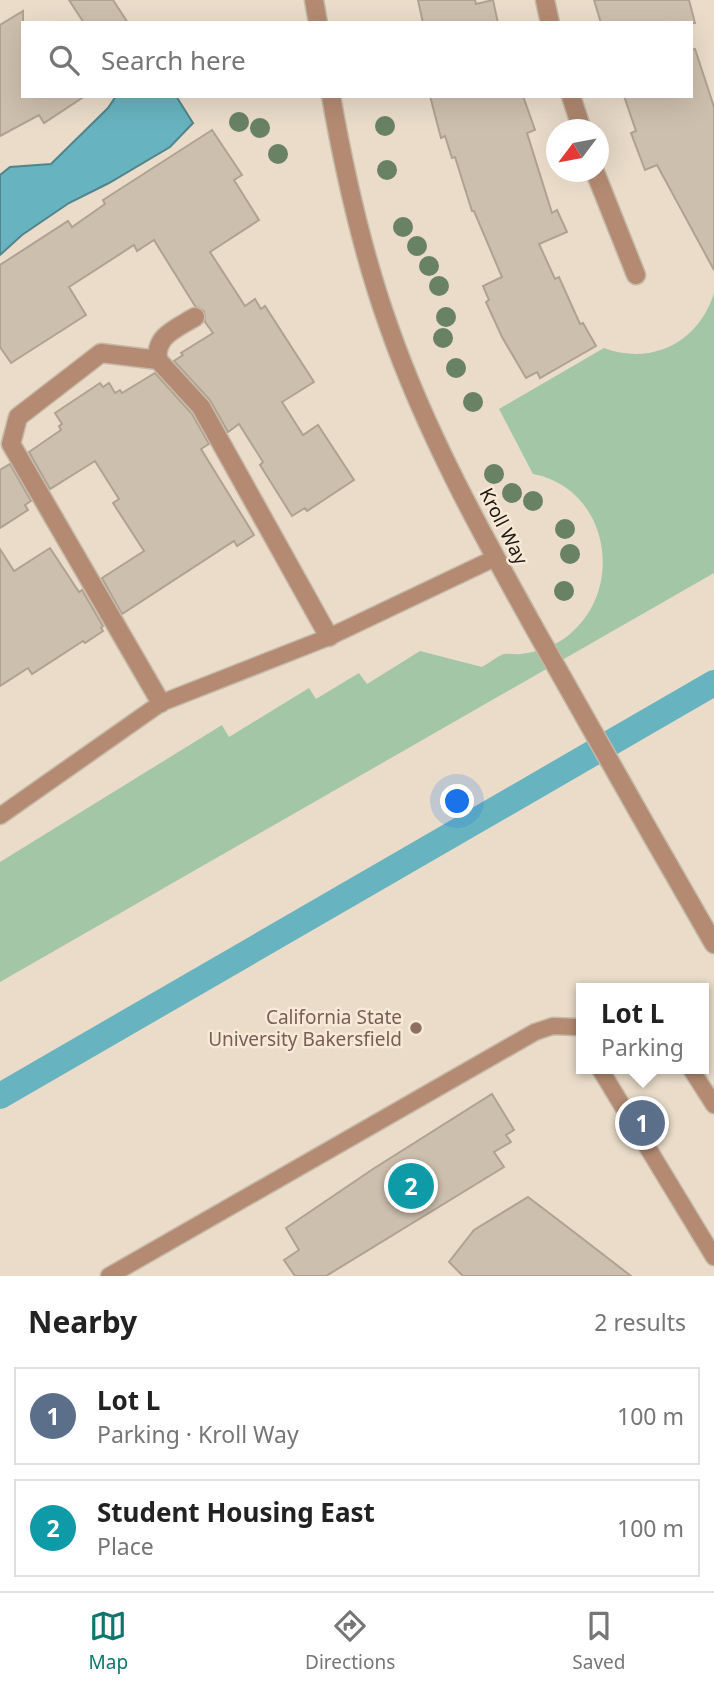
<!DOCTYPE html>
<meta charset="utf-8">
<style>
body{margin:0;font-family:"Noto Sans",sans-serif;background:#f6f6f6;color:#222}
.compass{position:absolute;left:546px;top:119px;width:63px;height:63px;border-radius:50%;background:#fff;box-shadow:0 7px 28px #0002;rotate:238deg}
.you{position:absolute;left:458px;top:802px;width:24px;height:24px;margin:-18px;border:5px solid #fff;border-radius:50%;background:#1a73e8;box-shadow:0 0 0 10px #1a73e833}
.badge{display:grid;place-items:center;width:46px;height:46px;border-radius:50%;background:#0f766e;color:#fff;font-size:23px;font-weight:700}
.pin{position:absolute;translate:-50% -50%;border:4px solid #fff;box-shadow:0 2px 7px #0006}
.popup{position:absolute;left:576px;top:983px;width:133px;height:91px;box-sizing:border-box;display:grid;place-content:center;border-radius:0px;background:#fff;filter:drop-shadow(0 2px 5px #0005);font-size:23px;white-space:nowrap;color:#767676}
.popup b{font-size:26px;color:#222}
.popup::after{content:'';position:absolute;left:50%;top:100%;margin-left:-14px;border:14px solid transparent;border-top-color:#fff}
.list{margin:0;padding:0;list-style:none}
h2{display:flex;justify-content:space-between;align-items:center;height:91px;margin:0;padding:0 28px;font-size:30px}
h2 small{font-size:23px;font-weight:400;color:#767676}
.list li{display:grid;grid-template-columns:46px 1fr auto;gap:21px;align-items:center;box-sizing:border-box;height:98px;margin:0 14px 14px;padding:0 14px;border:2px solid #e0e0e0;border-radius:0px}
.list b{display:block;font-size:26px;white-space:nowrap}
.list p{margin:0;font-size:23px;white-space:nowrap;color:#767676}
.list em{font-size:23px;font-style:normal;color:#767676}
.icon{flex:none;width:38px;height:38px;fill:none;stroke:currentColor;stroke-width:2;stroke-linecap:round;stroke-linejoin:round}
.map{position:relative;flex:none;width:714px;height:1276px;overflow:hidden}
.search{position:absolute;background:#fff;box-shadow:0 7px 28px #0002;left:21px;right:21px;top:21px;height:77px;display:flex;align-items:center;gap:18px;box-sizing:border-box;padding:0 24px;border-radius:0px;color:#767676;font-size:26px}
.sheet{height:315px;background:#fff}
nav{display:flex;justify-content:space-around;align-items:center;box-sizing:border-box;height:98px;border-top:2px solid #e0e0e0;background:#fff;font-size:19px;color:#767676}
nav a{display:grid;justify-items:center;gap:4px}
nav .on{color:#0f766e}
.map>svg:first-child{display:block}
.green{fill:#a3c6a6}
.water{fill:#68b3c0;stroke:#51848c;stroke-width:2}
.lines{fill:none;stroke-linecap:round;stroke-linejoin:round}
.canal{stroke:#68b3c0;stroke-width:26}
.building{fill:#cdbfad;stroke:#afa290;stroke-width:2}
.service-casing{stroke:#c5b9a8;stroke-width:19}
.minor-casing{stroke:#c5b9a8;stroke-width:21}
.service{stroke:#b48b72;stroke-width:16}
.minor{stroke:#b48b72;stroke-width:18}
.tree{fill:#698264}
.education-dot{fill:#8d6e63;stroke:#f7e9d6;stroke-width:2.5}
.labels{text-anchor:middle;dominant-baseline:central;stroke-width:5;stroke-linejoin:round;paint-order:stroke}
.street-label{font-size:19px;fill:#1c1811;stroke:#f7e9d6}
.education-label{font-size:19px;fill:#785e54;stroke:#f7e9d6;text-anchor:end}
</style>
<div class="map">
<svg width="714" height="1276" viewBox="0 0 714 1276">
<rect width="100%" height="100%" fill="#eadcc9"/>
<!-- green -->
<path class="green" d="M714 293V573L0 982V862L222 725 229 737 309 688 316 699 359 673 367 684 420 651 482 667C489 663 499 655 504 654 510 653 515 655 521 654 538 652 556 646 570 634 626 587 608 488 533 474L499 409 604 348C652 366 699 342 714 293Z"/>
<!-- water -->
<path class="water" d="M116 96H176L193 123 170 147 109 183 69 203 22 235 0 255V175L10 167 51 164 108 108Z"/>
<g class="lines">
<!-- canal -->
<path class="canal" d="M0 1096 714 683"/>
</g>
<!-- building -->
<g class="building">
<path d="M69 0H113L128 23H84Z"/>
<path d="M418 0H475L476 4 493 0 498 23H423Z"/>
<path d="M594 0H689L695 23H601Z"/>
<path d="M23 11V96H85L44 123 39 115 0 136V25Z"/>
<path d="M695 49 714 107V270L657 165 645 170 631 133 636 131 624 96H691V50Z"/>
<path d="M430 96H523L535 130 527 133 552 213 557 210 567 232 539 244 555 279 559 277 580 324 583 323 596 346 540 378 537 372 526 378 502 337 486 302 489 300 483 286 502 277 474 211H472L455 157 452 158 445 136 441 138Z"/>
<path d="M212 130 242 175 234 180 259 220 210 252 245 306 255 299 261 309 265 306 314 382 282 402 303 435 318 425 354 480 307 511 305 508 292 516 260 465 263 462 239 424 228 432 210 400 174 361 183 355 181 353 213 333 205 322 204 311 195 306 154 240 137 251 134 245 69 287 86 315 11 363 0 347V265L68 221 72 227 105 204 103 200Z"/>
<path d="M155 373 192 414 209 444 201 449 254 535 237 546 234 541 122 614 102 578 144 551 113 503 119 499 95 461 50 489 29 452 61 430 59 426 62 424 55 413 100 383 103 387 109 383 115 393 120 390 122 393Z"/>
<path d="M10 464 31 501 25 505 28 510 0 528V470Z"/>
<path d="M50 548 79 592 82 590 103 626 101 628 103 631 85 643 83 641 32 674 28 668 0 686V549L14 571Z"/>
<path d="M492 1094 514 1130 506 1135 511 1142 494 1152 504 1167 326 1276H295L284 1260 299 1250 286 1228 373 1169Z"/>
<path d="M528 1197 574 1232 631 1276H463L449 1262 474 1230Z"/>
</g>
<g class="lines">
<!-- service casing -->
<g class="service-casing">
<g id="service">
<path d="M0 816 161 703 329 637 495 558"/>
<path d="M600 1069 714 1257"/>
<path d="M691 1069 714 1105"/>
<path d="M109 1276 535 1032 553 1026 575 1027"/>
</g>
</g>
<!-- minor casing -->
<g class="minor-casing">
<g id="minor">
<path d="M314 0 318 23"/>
<path d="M545 0 550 23"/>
<path d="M331 96C345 175 362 252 389 327 426 433 482 534 536 631 595 736 654 840 714 944"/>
<path d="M571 96 582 130"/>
<path d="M595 172 636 275"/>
<path d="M158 360C154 336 177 328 195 317"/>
<path d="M161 703 11 444 18 417 101 353 158 360 201 407 329 637"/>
</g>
</g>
<!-- service -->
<use href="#service" class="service"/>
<!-- minor -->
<use href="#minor" class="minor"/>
</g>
<!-- trees -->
<g class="tree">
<circle cx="239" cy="122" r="10"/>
<circle cx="385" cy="126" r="10"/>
<circle cx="260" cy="128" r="10"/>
<circle cx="278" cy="154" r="10"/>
<circle cx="387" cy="170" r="10"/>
<circle cx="403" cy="227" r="10"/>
<circle cx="417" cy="246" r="10"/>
<circle cx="429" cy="266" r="10"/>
<circle cx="439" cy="286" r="10"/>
<circle cx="446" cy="317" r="10"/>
<circle cx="443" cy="338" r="10"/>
<circle cx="456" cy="368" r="10"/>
<circle cx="473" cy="402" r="10"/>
<circle cx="494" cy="474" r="10"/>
<circle cx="512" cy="493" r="10"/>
<circle cx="533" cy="501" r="10"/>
<circle cx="565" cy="529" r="10"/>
<circle cx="570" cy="554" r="10"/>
<circle cx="564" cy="591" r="10"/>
</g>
<!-- markers -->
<circle class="education-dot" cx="416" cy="1028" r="7"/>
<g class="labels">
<!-- street labels -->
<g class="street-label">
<text transform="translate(504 526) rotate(63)">Kroll Way</text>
</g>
<!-- education labels -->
<g class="education-label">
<text x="402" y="1017">California State<tspan x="402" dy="22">University Bakersfield</tspan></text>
</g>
</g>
</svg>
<svg class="compass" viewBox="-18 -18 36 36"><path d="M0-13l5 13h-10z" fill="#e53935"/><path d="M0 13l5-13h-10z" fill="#767676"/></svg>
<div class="you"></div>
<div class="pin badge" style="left:642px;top:1123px;background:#5c6f8a">1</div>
<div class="popup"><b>Lot L</b>Parking</div>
<div class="pin badge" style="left:411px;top:1186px;background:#0f9aa8">2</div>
<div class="search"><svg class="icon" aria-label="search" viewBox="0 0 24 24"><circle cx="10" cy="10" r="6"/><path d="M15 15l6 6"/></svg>Search here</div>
</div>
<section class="sheet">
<h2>Nearby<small>2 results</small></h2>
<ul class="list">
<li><span class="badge" style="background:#5c6f8a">1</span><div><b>Lot L</b><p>Parking · Kroll Way</p></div><em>100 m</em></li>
<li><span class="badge" style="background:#0f9aa8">2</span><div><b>Student Housing East</b><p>Place</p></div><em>100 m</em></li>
</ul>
</section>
<nav>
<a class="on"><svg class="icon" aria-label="map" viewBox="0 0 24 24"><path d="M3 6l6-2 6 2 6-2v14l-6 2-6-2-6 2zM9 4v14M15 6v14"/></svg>Map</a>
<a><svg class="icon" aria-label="directions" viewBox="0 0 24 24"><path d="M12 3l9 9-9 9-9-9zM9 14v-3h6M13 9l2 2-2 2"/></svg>Directions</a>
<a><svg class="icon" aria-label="saved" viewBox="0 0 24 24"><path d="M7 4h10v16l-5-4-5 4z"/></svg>Saved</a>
</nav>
